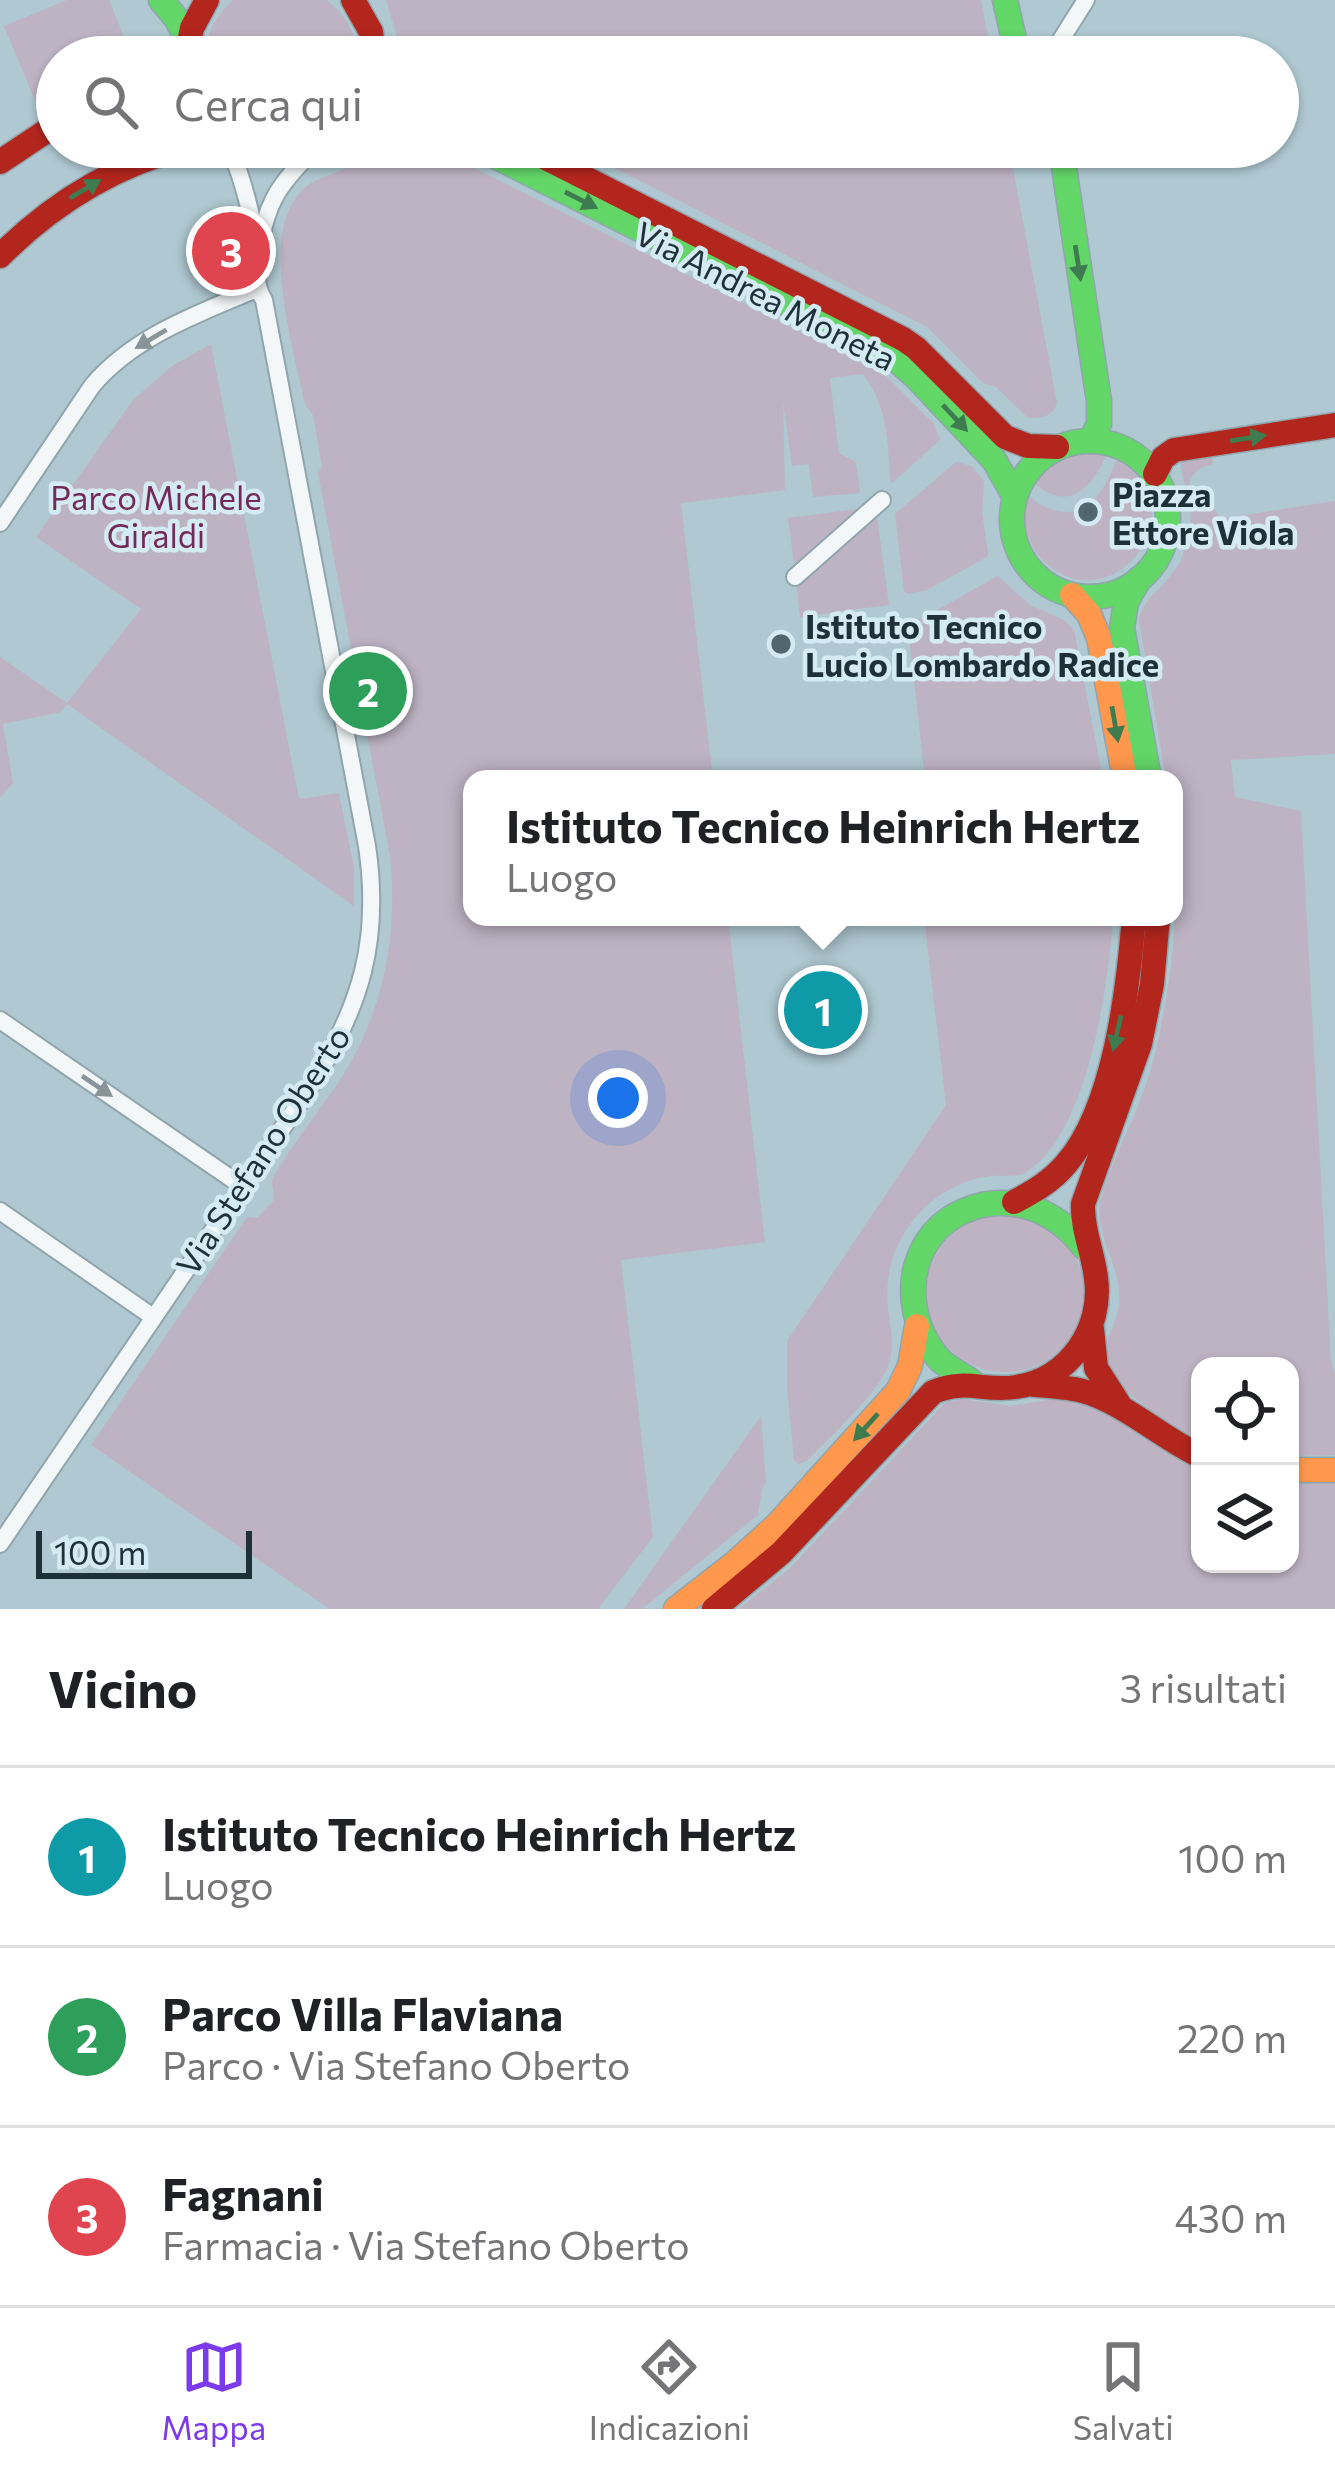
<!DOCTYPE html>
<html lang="it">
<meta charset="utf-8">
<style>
body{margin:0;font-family:Commissioner,sans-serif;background:#f2f2f2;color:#202124}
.controls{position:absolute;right:36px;bottom:36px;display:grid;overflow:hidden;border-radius:24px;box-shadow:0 3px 9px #0004}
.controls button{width:108px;height:108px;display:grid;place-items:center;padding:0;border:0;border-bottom:3px solid #e0e0e0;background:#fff;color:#202124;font:60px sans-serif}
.scale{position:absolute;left:36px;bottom:30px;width:216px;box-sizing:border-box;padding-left:12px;border:6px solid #1f3138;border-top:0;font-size:33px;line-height:42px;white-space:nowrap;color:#1f3138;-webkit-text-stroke:9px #d4ebf4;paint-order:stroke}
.you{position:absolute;left:618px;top:1098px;width:42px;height:42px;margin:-30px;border:9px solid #fff;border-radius:50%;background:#1a73e8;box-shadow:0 0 0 18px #1a73e833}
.badge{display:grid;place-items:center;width:78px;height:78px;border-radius:50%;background:#7c3aed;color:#fff;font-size:39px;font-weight:700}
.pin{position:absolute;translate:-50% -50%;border:6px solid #fff;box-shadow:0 3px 12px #0006}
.popup{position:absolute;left:463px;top:770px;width:720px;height:156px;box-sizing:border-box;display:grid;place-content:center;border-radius:24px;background:#fff;filter:drop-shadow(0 3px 9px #0005);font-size:39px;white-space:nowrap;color:#757577}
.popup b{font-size:45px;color:#202124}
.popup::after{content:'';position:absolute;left:50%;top:100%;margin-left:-24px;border:24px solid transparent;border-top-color:#fff}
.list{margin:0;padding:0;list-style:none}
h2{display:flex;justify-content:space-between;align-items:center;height:156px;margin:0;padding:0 48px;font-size:51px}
h2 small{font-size:39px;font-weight:400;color:#757577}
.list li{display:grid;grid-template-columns:78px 1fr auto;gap:36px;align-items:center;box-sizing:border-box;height:180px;padding:0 48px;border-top:3px solid #e0e0e0}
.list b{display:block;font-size:45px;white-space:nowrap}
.list p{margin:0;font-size:39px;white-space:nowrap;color:#757577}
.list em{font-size:39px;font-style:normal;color:#757577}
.icon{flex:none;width:66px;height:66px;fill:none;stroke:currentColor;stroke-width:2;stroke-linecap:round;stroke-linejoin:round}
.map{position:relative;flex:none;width:1335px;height:1609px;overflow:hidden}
.search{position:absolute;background:#fff;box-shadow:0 3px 9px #0004;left:36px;right:36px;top:36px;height:132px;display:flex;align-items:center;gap:30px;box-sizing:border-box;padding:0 42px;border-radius:66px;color:#757577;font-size:45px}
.sheet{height:696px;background:#fff}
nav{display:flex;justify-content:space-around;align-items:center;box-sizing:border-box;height:168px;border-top:3px solid #e0e0e0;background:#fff;font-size:33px;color:#757577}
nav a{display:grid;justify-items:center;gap:6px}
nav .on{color:#7c3aed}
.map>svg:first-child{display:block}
.green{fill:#beb3c3}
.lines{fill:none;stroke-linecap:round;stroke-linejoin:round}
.street-casing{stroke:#91a5ad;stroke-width:20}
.fast-casing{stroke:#91a5ad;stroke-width:27}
.slow-casing{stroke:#91a5ad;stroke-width:27}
.jam-casing{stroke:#91a5ad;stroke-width:27}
.street{stroke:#f3f7f8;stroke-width:16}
.fast{stroke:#63d668;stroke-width:24}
.slow{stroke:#ff974d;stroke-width:24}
.jam{stroke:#b3261e;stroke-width:24}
.oneway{fill:#3e7b4e}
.oneway2{fill:#899498}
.poi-dot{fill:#51666e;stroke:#d4ebf4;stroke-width:4.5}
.labels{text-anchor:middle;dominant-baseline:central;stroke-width:9;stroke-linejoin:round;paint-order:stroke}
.street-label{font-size:33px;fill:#1f3138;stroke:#d4ebf4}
.poi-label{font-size:33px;font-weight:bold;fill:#1f3138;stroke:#d4ebf4;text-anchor:start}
.park-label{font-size:33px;fill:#742a59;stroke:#d4ebf4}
</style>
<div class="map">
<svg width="1335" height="1609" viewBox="0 0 1335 1609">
<rect width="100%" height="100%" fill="#afc8d1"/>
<!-- green -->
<g class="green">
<path d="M67 0H109L132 57H57V106L40 112 4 26Z"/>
<path d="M233 0H327C346 16 356 32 358 57H204C207 32 215 17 233 0Z"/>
<path d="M386 0H981L992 57H408L399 43Z"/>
<path d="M371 147H433L883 373 934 424 940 440 891 484C887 443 889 408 863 374L830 378 839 453 856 462 860 493 813 497 809 464 792 466 783 402 785 490 681 503 713 779H472V917H728L765 1242 621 1260 653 1537 598 1609H330L91 1445 247 1217 257 1218 274 1200C274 1193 272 1187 272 1181 274 1169 334 1091 345 1072 385 1006 398 932 390 856L318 473 322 467 313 415 305 404C294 350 255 225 307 186 317 178 330 176 341 170 353 165 362 156 371 147Z"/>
<path d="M573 147H1009L1057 403C1053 417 1039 420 1027 417L996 387 983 383 927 327Z"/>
<path d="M211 344 299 799 339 793 354 868V906L67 704 61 712 3 724 13 783 0 798V657L67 703 141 609 36 537 133 400 172 366Z"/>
<path d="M1094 451 1107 454C1092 488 1068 514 1033 482 1049 461 1068 451 1094 451Z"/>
<path d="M1211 454 1213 464C1178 471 1185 506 1216 510L1220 519 1335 501V754L1231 760 1235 797 1301 811 1331 1363 1335 1373V1455L1290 1456V1366H1200V1439C1173 1428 1120 1393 1107 1367 1098 1347 1117 1325 1119 1305 1123 1265 1092 1235 1101 1199 1109 1165 1130 1129 1142 1096 1156 1059 1163 1020 1169 980 1179 913 1174 847 1174 779H1166L1139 620C1143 595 1172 583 1182 557 1189 538 1193 520 1189 500 1187 486 1180 476 1181 462Z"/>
<path d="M1117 458C1206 516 1104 629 1040 557 1025 540 1022 517 1027 495 1073 532 1101 504 1117 458Z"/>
<path d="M956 462 972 466 984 481 982 512 988 553 987 557 927 590 907 594 904 591 895 514Z"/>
<path d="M865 508 795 573 788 518Z"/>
<path d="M876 509 889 605 800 617 796 581Z"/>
<path d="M998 576 1030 605 1064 620 1074 630 1103 779H925L908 626Z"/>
<path d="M924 917H1113C1109 983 1088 1135 1026 1172 1017 1178 1001 1175 990 1176 957 1180 925 1201 907 1229 891 1253 885 1280 888 1308 890 1327 895 1344 889 1363 880 1393 829 1437 807 1461L799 1464 794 1460 787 1387V1341L946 1105Z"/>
<circle cx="1005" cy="1293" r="79"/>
<path d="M1066 1397 1093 1401 1144 1439 1200 1469V1564H1290V1483H1335V1609H739L789 1569 945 1403 962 1399 1010 1406Z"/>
<path d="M761 1416 766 1482 762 1488 758 1515 642 1609H624Z"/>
</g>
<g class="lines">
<!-- street casing -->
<g class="street-casing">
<g id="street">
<path d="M1050 57 1086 0"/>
<path d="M259 248C268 198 279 186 314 149"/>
<path d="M0 523 92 386C134 336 198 314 256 289"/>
<path d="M795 577 882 500"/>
<path d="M0 1020 242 1186"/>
<path d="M0 1211 153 1317"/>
<path d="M0 1544 311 1086C361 1006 381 940 367 846L264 300C253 284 259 270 257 252 253 218 243 178 229 147"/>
</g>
</g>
<!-- fast casing -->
<g class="fast-casing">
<g id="fast">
<path d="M161 0 176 18 188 40"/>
<path d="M1005 0 1018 57"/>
<path d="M242 147 280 154 318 147"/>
<path d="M477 147 893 357 916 377 994 460 1014 495"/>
<path d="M1061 147 1099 401V424L1091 440"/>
<circle cx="1090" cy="519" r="78"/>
<path d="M1139 579 1126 602 1122 628 1149 779"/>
<path d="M972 1382C962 1375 950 1369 941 1361 931 1351 922 1335 918 1322 887 1215 1016 1158 1084 1247"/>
</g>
</g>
<!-- slow casing -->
<g class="slow-casing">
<g id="slow">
<path d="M1072 595 1089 614 1099 638 1125 779"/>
<path d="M1290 1470H1335"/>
<path d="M676 1609 735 1563 777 1525 898 1391 910 1366 917 1326"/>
</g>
</g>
<!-- jam casing -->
<g class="jam-casing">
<g id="jam">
<path d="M353 0 371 32 374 57"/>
<path d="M186 57 192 28 207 0"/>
<path d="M524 147 903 339 916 348 1005 437 1028 446 1057 447"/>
<path d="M0 162 57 124"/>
<path d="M0 256C53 203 113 166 185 147"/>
<path d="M1155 474 1163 458 1174 450 1335 425"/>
<path d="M1014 1202C1033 1192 1052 1181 1066 1164 1115 1108 1128 989 1134 917"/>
<path d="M1092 1329 1096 1368 1119 1404"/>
<path d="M1035 1385C1051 1386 1067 1387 1083 1391 1125 1403 1160 1437 1200 1456"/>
<path d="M714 1609 781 1553 933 1392C967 1378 984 1392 1016 1387 1069 1379 1103 1329 1096 1278 1093 1252 1082 1230 1083 1204L1140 1044 1152 984 1158 917"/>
</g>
</g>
<!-- street -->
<use href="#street" class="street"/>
<!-- fast -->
<use href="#fast" class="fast"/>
<!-- slow -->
<use href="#slow" class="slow"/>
<!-- jam -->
<use href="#jam" class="jam"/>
</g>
<!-- one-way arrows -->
<defs><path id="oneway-solid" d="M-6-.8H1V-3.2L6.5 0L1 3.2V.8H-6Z" transform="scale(3)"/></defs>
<g class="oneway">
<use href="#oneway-solid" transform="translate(85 189) rotate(-31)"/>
<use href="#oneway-solid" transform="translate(581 200) rotate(27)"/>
<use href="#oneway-solid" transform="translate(1078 263) rotate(81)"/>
<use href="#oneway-solid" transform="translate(955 418) rotate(47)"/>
<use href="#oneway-solid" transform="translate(1248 438) rotate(-9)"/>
<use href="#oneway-solid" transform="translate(1115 724) rotate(80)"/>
<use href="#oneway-solid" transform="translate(1117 1033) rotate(103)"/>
<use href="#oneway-solid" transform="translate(866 1427) rotate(132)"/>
</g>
<g class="oneway2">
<use href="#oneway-solid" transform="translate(151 339) rotate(149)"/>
<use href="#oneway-solid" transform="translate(97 1086) rotate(34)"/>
</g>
<!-- markers -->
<g class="poi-dot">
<circle cx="1088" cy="512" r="12"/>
<circle cx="781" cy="644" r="12"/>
</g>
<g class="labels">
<!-- street labels -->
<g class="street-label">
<text transform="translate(766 295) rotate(27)">Via Andrea Moneta</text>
<text transform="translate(262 1150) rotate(-57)">Via Stefano Oberto</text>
</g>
<!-- poi labels -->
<g class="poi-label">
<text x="1112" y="493">Piazza<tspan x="1112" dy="38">Ettore Viola</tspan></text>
<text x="805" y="625">Istituto Tecnico<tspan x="805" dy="38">Lucio Lombardo Radice</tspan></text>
</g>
<!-- park labels -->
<g class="park-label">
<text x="156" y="496">Parco Michele<tspan x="156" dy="38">Giraldi</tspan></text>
</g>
</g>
</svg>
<div class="controls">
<button><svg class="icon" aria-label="locate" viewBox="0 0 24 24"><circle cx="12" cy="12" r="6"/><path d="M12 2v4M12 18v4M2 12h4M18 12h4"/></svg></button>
<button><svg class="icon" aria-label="layers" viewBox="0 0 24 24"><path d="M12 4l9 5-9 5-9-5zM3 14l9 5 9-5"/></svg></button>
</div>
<div class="scale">100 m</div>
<div class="you"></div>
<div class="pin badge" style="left:823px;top:1010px;background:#0f9aa8">1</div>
<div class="popup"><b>Istituto Tecnico Heinrich Hertz</b>Luogo</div>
<div class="pin badge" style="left:368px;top:691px;background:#2e9e5b">2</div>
<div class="pin badge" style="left:231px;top:251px;background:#e0444e">3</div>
<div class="search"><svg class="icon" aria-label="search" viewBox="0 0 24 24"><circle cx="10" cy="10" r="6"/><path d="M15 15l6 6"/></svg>Cerca qui</div>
</div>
<section class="sheet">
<h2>Vicino<small>3 risultati</small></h2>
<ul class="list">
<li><span class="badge" style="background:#0f9aa8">1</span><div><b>Istituto Tecnico Heinrich Hertz</b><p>Luogo</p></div><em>100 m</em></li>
<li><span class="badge" style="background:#2e9e5b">2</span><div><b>Parco Villa Flaviana</b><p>Parco · Via Stefano Oberto</p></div><em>220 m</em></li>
<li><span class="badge" style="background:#e0444e">3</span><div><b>Fagnani</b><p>Farmacia · Via Stefano Oberto</p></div><em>430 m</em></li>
</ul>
</section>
<nav>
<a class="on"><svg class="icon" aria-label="map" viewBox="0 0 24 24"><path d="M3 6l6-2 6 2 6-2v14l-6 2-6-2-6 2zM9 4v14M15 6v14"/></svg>Mappa</a>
<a><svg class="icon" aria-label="directions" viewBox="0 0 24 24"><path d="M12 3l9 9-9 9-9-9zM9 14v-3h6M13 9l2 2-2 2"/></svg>Indicazioni</a>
<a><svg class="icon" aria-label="saved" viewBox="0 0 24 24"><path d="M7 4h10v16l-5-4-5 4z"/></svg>Salvati</a>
</nav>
